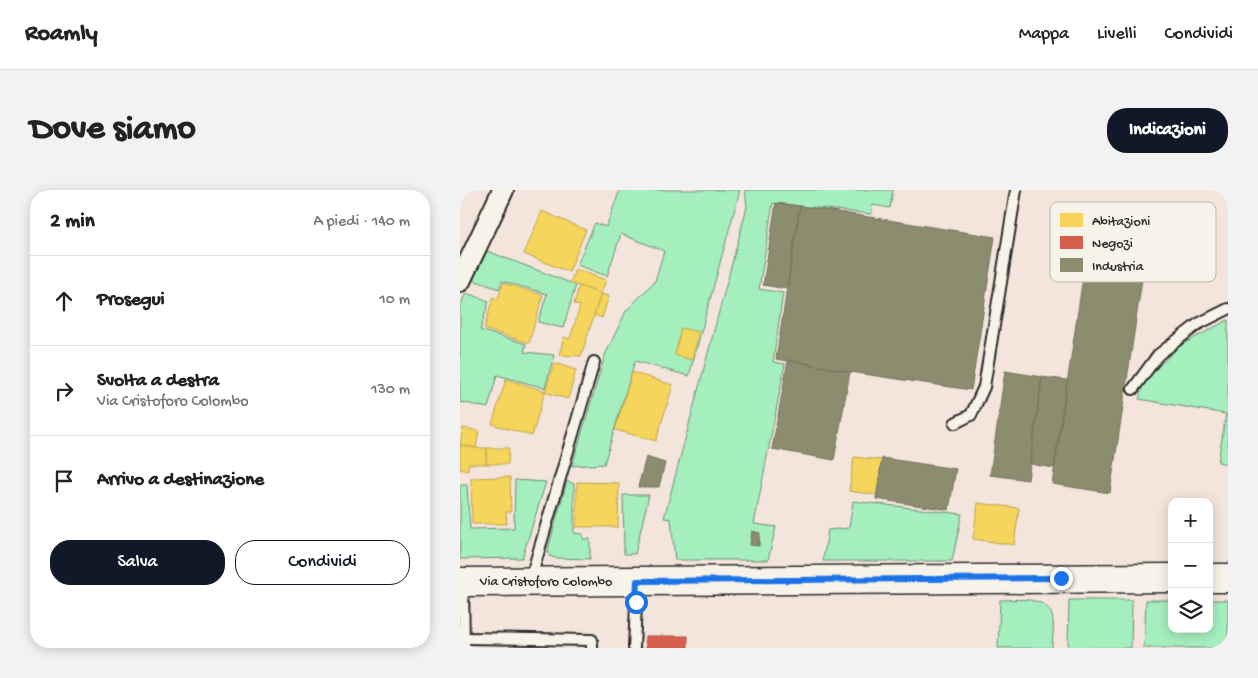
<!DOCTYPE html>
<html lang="it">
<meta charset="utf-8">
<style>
body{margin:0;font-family:"Gochi Hand",sans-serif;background:#f2f2f2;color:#222}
.controls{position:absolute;right:15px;bottom:15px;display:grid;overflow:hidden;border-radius:10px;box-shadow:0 2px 12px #0003}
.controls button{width:45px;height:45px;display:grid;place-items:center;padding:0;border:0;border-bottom:1px solid #e0e0e0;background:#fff;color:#222;font:25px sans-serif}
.stop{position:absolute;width:15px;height:15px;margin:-11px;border:4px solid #1a73e8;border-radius:50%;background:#fff}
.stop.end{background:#1a73e8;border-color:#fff;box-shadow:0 1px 5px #0008}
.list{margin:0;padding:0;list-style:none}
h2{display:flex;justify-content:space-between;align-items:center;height:65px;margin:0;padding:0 20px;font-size:21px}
h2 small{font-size:16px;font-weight:400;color:#767676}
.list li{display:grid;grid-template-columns:32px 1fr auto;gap:15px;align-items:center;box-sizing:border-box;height:90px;padding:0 20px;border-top:1px solid #e0e0e0}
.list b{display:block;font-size:19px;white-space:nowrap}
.list p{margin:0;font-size:16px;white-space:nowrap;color:#767676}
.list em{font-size:16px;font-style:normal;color:#767676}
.actions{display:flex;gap:10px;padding:15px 20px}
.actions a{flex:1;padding:11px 0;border:1px solid #111827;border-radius:20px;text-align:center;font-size:18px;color:#111827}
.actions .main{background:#111827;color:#fff}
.icon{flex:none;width:28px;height:28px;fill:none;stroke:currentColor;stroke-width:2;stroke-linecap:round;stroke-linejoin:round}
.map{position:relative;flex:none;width:768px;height:458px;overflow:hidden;border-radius:20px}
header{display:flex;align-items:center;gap:30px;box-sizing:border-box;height:70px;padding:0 25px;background:#fff;border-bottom:1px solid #e0e0e0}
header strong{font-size:24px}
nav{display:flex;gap:28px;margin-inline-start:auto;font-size:18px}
.intro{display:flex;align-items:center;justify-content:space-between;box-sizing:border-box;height:120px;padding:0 30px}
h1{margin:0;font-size:35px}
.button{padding:12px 22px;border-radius:20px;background:#111827;color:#fff;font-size:18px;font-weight:700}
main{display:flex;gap:30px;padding:0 30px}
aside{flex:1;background:#fff;border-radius:20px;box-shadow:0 2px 12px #0003}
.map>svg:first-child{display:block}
.green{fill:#a5efbe;stroke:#688d74}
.homes{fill:#f6d55c;stroke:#b9a24d}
.shops{fill:#d6604d;stroke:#a35043}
.industry{fill:#8c8c6e;stroke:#6f6f5a}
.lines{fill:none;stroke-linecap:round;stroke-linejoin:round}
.lane-casing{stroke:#2b2b2b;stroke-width:14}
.street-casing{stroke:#2b2b2b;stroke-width:24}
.secondary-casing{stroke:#2b2b2b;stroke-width:31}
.lane{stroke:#f7f3e8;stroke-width:10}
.street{stroke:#f7f3e8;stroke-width:20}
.secondary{stroke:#f7f3e8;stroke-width:28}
.route{stroke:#1a73e8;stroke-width:6}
.labels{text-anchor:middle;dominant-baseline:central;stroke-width:5;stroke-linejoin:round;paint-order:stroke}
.street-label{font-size:14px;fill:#2b2b2b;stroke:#f7f3e8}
.key{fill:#f7f3e8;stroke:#bab7af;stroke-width:1}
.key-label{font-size:14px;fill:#2b2b2b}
</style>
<header>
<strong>Roamly</strong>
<nav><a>Mappa</a><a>Livelli</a><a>Condividi</a></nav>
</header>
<div class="intro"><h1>Dove siamo</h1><a class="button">Indicazioni</a></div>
<main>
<aside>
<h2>2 min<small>A piedi · 140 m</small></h2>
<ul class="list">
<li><svg class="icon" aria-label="ahead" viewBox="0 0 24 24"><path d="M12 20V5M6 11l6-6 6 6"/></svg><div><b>Prosegui</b></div><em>10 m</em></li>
<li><svg class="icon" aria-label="right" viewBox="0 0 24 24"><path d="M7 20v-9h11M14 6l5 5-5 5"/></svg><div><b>Svolta a destra</b><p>Via Cristoforo Colombo</p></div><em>130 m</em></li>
<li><svg class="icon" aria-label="arrive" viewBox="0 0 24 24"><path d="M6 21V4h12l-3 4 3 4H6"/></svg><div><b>Arrivo a destinazione</b></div></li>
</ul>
<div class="actions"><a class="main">Salva</a><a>Condividi</a></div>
</aside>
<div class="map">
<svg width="768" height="458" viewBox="0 0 768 458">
<rect width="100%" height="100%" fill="#f4e5dc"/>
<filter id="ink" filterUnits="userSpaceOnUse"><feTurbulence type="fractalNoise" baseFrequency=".02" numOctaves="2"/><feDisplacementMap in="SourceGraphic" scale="10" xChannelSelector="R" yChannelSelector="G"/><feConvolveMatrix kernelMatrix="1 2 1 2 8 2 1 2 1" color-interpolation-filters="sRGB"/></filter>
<g filter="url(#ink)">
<!-- green -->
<g class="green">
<path d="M160 0H280L229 186 175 171 144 274 112 276 145 165 166 121 195 91 204 61 161 44 147 86 117 75 135 33 146 37Z"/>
<path d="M285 0H433L430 18 413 15 411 24 313 13 299 99 323 103 313 172 325 174 294 334 316 337 308 370H215L211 329 204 328 287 17Z"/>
<path d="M27 61 116 95 103 138 78 132 87 104 42 91 39 99 13 90Z"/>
<path d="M6 103 29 111 20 140 66 154 64 162 94 165 85 198 37 185 28 218 1 212 0 214V116Z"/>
<path d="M768 130V274L758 272 766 224 679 209 682 196 698 177 721 155Z"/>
<path d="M55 290 86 292 62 368 0 369V295H7L10 339 54 338Z"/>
<path d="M107 291 114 294V343L123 344V349H130V369L95 368 89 366 88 359Z"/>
<path d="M163 305H189L175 364H164Z"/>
<path d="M393 311 502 324 492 371H363L368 340 389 338Z"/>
<path d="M540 410C557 410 586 405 592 426 595 436 592 448 592 458H538Z"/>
<path d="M609 410H672L671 458H608Z"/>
<path d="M686 410H712V439H749V410H768V458H684Z"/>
</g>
<!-- homes -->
<g class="homes">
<path d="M82 21 126 40 109 82 64 64Z"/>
<path d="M115 79 146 90 141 104 110 93Z"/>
<path d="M43 93 83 105 69 153 24 139 33 107 38 109Z"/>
<path d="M119 96 141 104 121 166 99 165 104 147 110 149 120 116 114 114Z"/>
<path d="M141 104 149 106 142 128 134 125Z"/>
<path d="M221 138 239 142 232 170 215 165Z"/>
<path d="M94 173 116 180 108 209 85 202Z"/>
<path d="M172 182 213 195 196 251 155 240Z"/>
<path d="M46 189 85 201 72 246 32 234Z"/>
<path d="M3 238 19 241 16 258 0 255Z"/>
<path d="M0 255 16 258H27L26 274H8V281L0 279Z"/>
<path d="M27 258H49L48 274H26Z"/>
<path d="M394 267 422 270 417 305 389 301Z"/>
<path d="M50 287 51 322H46L47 334H12L11 288Z"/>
<path d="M117 292 159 293 158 337H116Z"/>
<path d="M518 313 559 318 554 355 513 349Z"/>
</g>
<!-- shops -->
<path class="shops" d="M185 446H228V458H186Z"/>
<!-- industry -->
<g class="industry">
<path d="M316 13 340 16 327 99 303 95Z"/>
<path d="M340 16 535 47 511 200 390 182 316 169Z"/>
<path d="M625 74 683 83 650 303 592 294Z"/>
<path d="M328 170 390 182 374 270 312 259Z"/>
<path d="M545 181 582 187 568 290 530 285Z"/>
<path d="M582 187 607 190 594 278 570 274Z"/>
<path d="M186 267 205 273 199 297H178Z"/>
<path d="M422 268 496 279 489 320 416 309Z"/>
<path d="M292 341 300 343 299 356 290 355Z"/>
</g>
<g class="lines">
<!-- lane casing -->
<g class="lane-casing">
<g id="lane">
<path d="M673 199 698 165 738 134 768 119"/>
<path d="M495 233 511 225 524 197 556 0"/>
<path d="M70 391 134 172"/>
<path d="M3 393 4 458"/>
<path d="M4 448 132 450V458"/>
<path d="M174 458 177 392"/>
</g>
</g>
<!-- street casing -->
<g class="street-casing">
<path id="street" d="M0 91 43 0"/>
</g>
<!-- secondary casing -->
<g class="secondary-casing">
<g id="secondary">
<path d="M749 388H768"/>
<path d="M0 392 712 388"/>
</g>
</g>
<!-- lane -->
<use href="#lane" class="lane"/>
<!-- street -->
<use href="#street" class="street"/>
<!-- secondary -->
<use href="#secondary" class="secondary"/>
</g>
</g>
<g class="lines" filter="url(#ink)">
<!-- route -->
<path class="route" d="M176 412 177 391H182L601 388"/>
</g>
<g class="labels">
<!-- street labels -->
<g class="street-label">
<text x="86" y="392">Via Cristoforo Colombo</text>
</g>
</g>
<!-- legend -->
<rect x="590" y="12" width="166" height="80" rx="8" class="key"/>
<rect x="600" y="23" width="23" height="14" fill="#f6d55c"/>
<rect x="600" y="46" width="23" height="13" fill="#d6604d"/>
<rect x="600" y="68" width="23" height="14" fill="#8c8c6e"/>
<g class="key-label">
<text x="632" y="35">Abitazioni</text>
<text x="632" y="57">Negozi</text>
<text x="632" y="80">Industria</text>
</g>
</svg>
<div class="controls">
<button>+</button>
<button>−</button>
<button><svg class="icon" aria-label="layers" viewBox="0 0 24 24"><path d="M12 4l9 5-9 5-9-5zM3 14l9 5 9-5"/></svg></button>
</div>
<div class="stop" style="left:176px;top:412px"></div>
<div class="stop end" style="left:601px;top:388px"></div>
</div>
</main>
